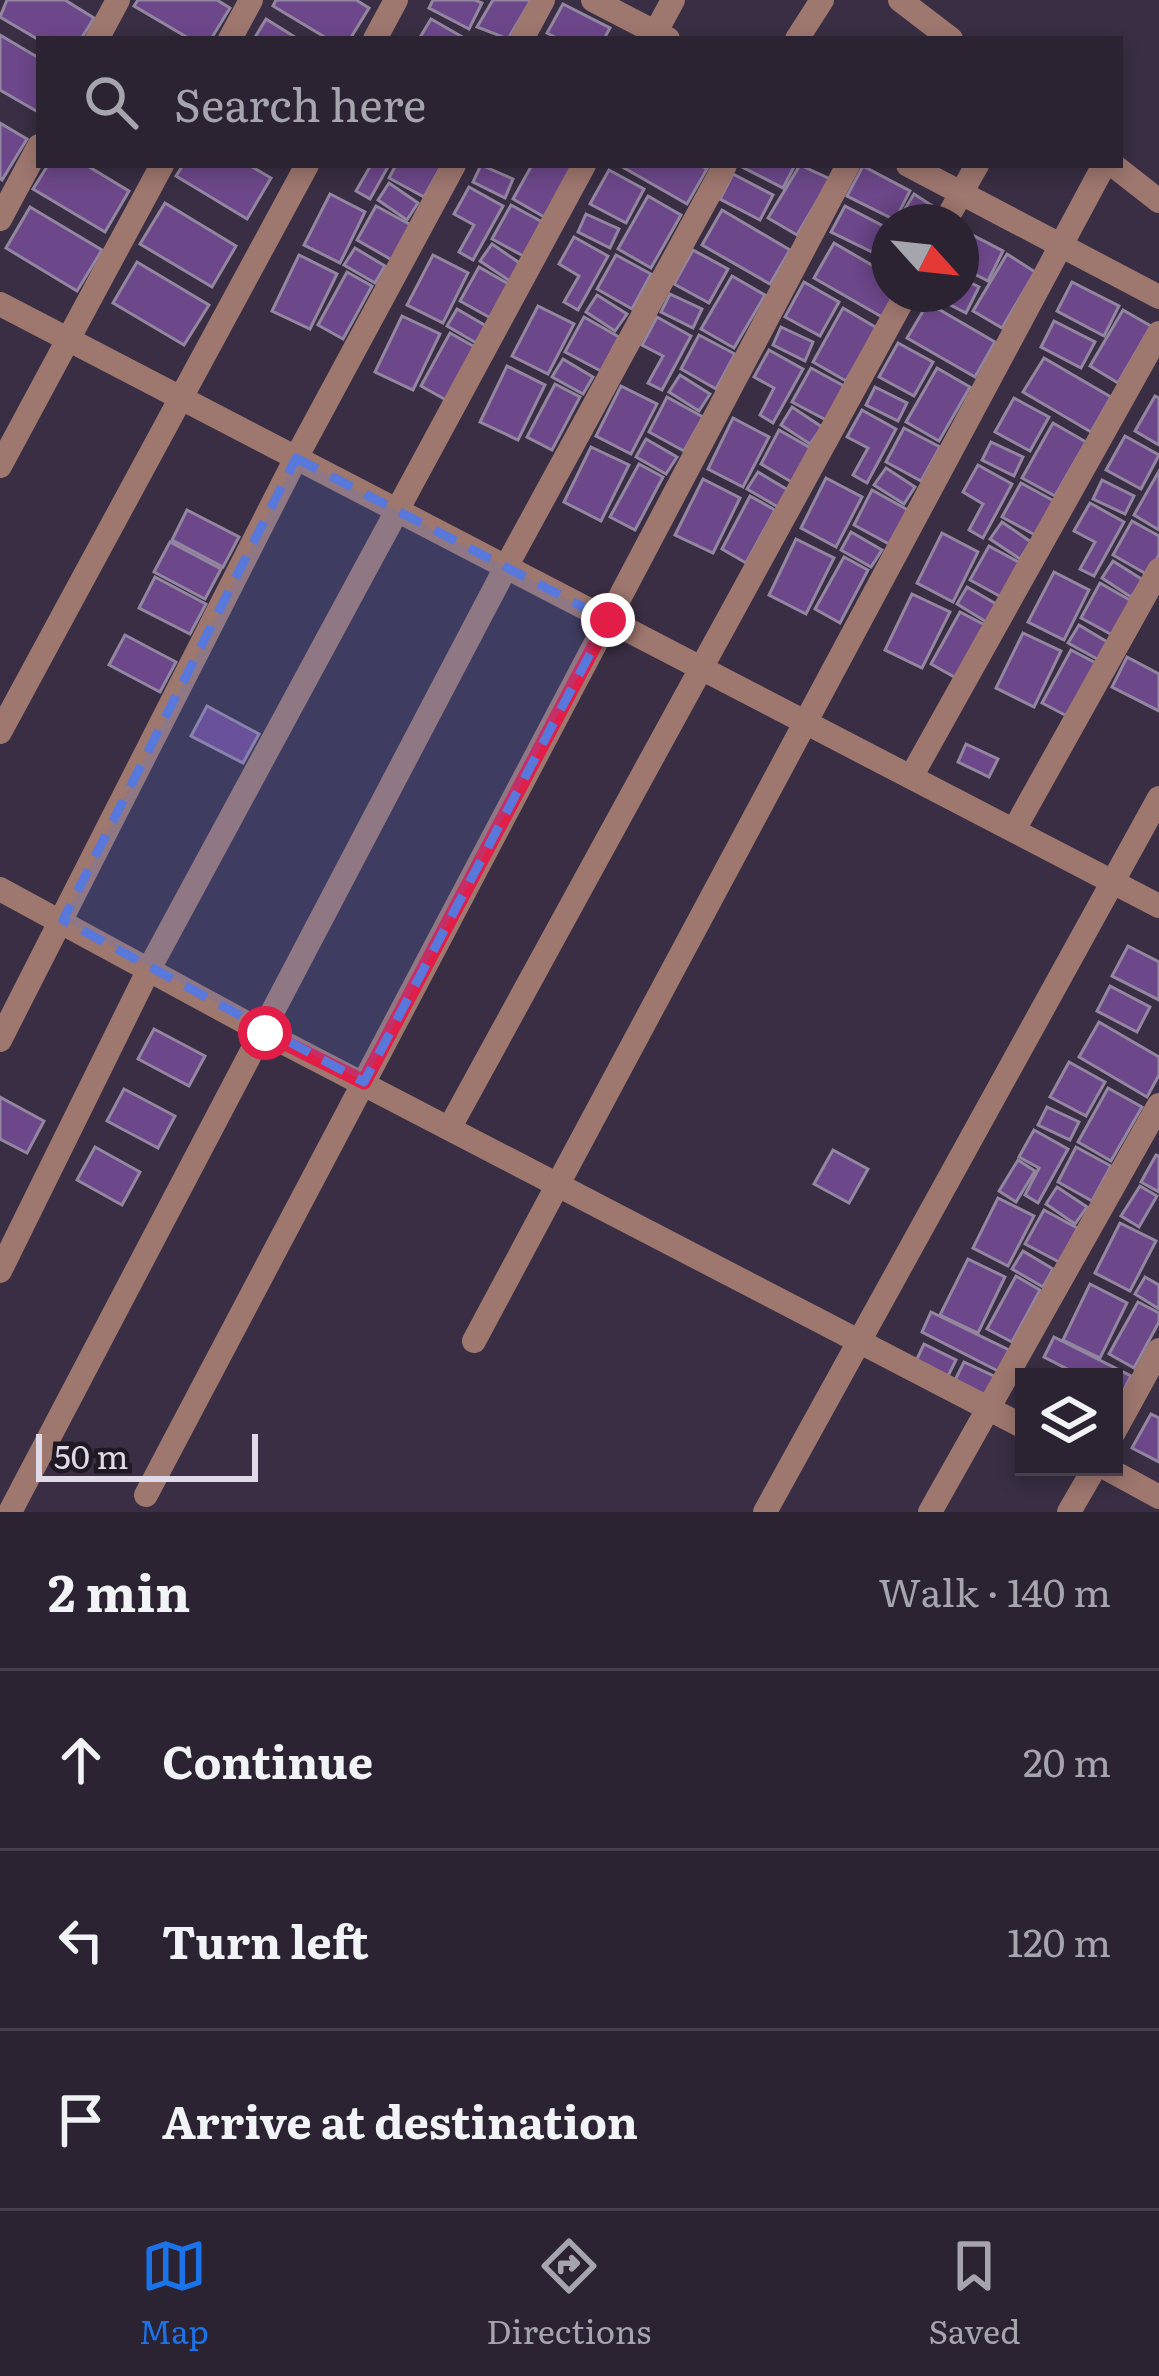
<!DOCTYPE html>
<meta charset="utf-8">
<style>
body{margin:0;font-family:Literata,serif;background:#332a3a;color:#f1f3f6}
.controls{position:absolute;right:36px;bottom:36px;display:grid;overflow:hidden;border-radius:0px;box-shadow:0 6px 18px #0003}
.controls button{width:108px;height:108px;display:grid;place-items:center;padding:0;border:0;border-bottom:3px solid #473f4d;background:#2b2232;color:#f1f3f6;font:60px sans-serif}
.compass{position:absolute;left:871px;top:204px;width:108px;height:108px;border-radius:50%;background:#2b2232;box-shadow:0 6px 18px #0003;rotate:117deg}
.scale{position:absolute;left:36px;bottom:30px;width:222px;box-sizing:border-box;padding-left:12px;border:6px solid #e0d9e7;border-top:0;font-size:33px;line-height:42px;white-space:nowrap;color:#e0d9e7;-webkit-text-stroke:9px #1e1922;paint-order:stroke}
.stop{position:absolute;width:36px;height:36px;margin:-27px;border:9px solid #e11d48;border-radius:50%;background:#fff}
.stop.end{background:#e11d48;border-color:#fff;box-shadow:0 3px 12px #0008}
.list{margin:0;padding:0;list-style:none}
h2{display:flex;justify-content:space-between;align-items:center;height:156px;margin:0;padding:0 48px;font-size:51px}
h2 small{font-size:39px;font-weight:400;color:#a6a4ac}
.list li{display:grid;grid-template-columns:78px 1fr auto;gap:36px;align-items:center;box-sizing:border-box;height:180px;padding:0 48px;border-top:3px solid #473f4d}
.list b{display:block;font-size:45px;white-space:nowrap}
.list em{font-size:39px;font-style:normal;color:#a6a4ac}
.icon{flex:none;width:66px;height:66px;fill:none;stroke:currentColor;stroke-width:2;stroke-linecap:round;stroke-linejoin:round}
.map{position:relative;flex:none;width:1159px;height:1512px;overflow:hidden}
.search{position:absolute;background:#2b2232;box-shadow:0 6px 18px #0003;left:36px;right:36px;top:36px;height:132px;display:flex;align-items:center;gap:30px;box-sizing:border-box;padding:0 42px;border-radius:0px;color:#a6a4ac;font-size:45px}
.sheet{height:696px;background:#2b2232}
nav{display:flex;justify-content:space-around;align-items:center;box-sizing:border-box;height:168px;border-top:3px solid #473f4d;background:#2b2232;font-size:33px;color:#a6a4ac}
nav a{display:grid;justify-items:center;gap:6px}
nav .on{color:#1a73e8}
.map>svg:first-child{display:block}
.building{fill:#6c478a;stroke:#9386a0;stroke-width:3}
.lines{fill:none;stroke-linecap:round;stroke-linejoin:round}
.minor{stroke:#9e776f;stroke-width:24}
.tertiary{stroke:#9e776f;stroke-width:24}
.route{stroke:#e11d48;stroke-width:15}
.marked{fill:#5878dc;fill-opacity:0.2;stroke:#5878dc;stroke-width:9;stroke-dasharray:24 15;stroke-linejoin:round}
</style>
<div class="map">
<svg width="1159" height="1512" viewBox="0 0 1159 1512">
<rect width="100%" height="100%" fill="#392e43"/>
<!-- building -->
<g class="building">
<path d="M7 0H65L94 18 81 39 39 40 0 17Z"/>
<path d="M138 0H217L230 8 211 39H190L134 6Z"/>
<path d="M276 0H356L369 8 350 39H328L273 6Z"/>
<path d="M433 0H475L482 3 469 29 429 8Z"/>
<path d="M493 0H531L508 39 477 27Z"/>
<path d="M563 4 610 28 604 39H559L547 33Z"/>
<path d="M266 19 298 39H254Z"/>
<path d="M431 19 466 39H419Z"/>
<path d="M0 35 39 58 38 112 0 90Z"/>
<path d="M0 123 27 139 2 180 0 178Z"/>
<path d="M48 165H86L129 191 105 232 33 189Z"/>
<path d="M183 165H249L271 178 247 219 176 176Z"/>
<path d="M371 165H389L370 199 356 191Z"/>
<path d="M396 165H442L424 197 389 178Z"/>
<path d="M481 165 513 179 505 198 473 182Z"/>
<path d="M532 165H576L546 218 513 199Z"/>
<path d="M619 165H699L707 169 687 204Z"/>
<path d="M738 165H795L783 188Z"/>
<path d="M800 165 830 179 797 235 768 218Z"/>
<path d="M863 166 910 191 895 220 847 196Z"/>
<path d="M609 170 644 189 626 223 590 204Z"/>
<path d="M733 174 773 195 760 220 720 199Z"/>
<path d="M389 183 418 203 407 220 378 200Z"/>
<path d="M469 187 503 206 473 260 459 252 474 225 454 214Z"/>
<path d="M330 194 365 212 340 263 304 245Z"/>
<path d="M914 194 942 212 936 222H897Z"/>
<path d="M648 196 681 215 651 268 618 249Z"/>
<path d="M165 203 236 246 212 287 140 244Z"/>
<path d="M511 205 546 224 527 258 492 239Z"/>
<path d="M376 206 411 225 392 260 357 240Z"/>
<path d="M845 206 885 227 872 252 831 232Z"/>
<path d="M30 207 102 250 77 291 6 248Z"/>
<path d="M722 210 790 250 770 284 702 245Z"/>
<path d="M586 214 619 229 610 248 578 232Z"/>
<path d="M961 229 1003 251 988 281 961 267Z"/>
<path d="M574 237 608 256 578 310 564 302 579 276 559 264Z"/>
<path d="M834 243 889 275V294H895L882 317 814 278Z"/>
<path d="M492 244 521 264 510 281 480 261Z"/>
<path d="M355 248 385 266 375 283 344 265Z"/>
<path d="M693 250 728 269 709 303 674 284Z"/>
<path d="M1007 254 1035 272 1002 328 973 311Z"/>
<path d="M299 255 337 274 310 329 272 311Z"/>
<path d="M433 255 468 273 443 323 407 305Z"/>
<path d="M616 255 651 274 632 309 597 289Z"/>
<path d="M137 262 209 305 184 345 113 303Z"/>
<path d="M479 267 514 287 496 321 460 301Z"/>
<path d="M347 272 372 286 343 339 318 325Z"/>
<path d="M732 276 765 295 734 348 701 329Z"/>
<path d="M961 278 979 287 966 313 929 294H961Z"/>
<path d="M804 282 839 302 820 336 785 317Z"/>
<path d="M1072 282 1119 306 1104 336 1057 311Z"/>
<path d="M670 294 702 309 693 328 661 312Z"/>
<path d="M597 295 627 314 615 331 586 312Z"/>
<path d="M928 303 995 342 975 377 907 338Z"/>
<path d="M538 306 574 324 548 374 512 356Z"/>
<path d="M843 308 877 328 846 381 813 362Z"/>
<path d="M457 309 488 327 478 344 447 326Z"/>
<path d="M1123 310 1151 326 1118 383 1090 366Z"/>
<path d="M402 316 440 334 413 390 375 372Z"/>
<path d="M584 317 619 337 601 371 565 352Z"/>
<path d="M657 317 691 336 662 390 648 383 663 356 642 345Z"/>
<path d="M1054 321 1095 342 1081 368 1041 347Z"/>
<path d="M781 327 813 342 805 361 773 345Z"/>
<path d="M450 333 475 347 446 400 421 386Z"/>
<path d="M699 335 735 354 716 389 681 369Z"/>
<path d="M898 343 933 362 914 396 879 377Z"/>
<path d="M769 350 803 369 773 423 760 415 774 388 754 377Z"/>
<path d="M1044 358 1111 397 1091 432 1023 392Z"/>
<path d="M563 359 593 377 583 394 552 377Z"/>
<path d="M507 366 545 385 518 440 480 422Z"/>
<path d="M811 368 846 387 828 421 792 402Z"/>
<path d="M937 368 970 387 939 441 906 422Z"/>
<path d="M680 375 710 394 699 411 669 392Z"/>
<path d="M555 384 580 397 552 450 527 437Z"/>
<path d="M621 386 657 404 631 454 596 436Z"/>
<path d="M875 387 907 403 898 421 866 405Z"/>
<path d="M1155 396 1159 398V445L1135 431Z"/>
<path d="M667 397 703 417 684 451 649 432Z"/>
<path d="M1014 398 1049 417 1030 451 995 432Z"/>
<path d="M792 407 822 427 810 444 781 425Z"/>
<path d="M862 410 896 429 867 483 853 475 868 448 847 437Z"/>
<path d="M733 418 769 437 743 487 708 469Z"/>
<path d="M1053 423 1086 442 1055 496 1022 478Z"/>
<path d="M904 428 940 447 921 481 886 462Z"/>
<path d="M779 430 814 450 795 484 761 464Z"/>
<path d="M1125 436 1159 455 1141 489 1106 470Z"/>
<path d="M646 439 677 457 666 474 636 457Z"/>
<path d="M991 442 1023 457 1014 476 982 460Z"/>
<path d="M591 447 629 465 601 521 564 502Z"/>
<path d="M639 464 663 477 635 530 610 517Z"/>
<path d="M978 465 1012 484 983 538 969 530 983 504 963 492Z"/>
<path d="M886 468 915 487 904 504 874 485Z"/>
<path d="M1159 471V530L1134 515Z"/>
<path d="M758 472 788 490 778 507 747 489Z"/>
<path d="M826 478 862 497 836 547 801 528Z"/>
<path d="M703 479 740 498 713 553 675 535Z"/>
<path d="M1102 480 1134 496 1125 514 1093 499Z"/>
<path d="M1021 483 1056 502 1037 536 1002 517Z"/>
<path d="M872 490 908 510 889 544 854 525Z"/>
<path d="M750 496 775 510 746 563 722 549Z"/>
<path d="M1090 503 1124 522 1094 576 1080 569 1095 542 1074 531Z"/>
<path d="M187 510 239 537 223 567 172 540Z"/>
<path d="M1132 521 1159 536V555L1148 575 1113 555Z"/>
<path d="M1002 522 1031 542 1020 559 990 539Z"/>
<path d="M851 532 882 550 871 567 841 550Z"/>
<path d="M942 533 978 552 953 602 917 583Z"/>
<path d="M796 539 834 558 806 614 769 595Z"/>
<path d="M170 542 221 569 205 599 154 572Z"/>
<path d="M989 546 1024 565 1005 599 970 580Z"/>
<path d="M844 557 868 570 840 623 815 609Z"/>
<path d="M1113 561 1143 580 1131 597 1102 578Z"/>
<path d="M1054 572 1089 590 1064 640 1028 622Z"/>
<path d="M155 577 206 604 190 634 139 608Z"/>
<path d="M1100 583 1135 603 1116 637 1081 618Z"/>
<path d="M967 587 998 605 988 623 957 604Z"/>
<path d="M912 594 950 612 922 668 885 650Z"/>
<path d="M960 612 985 625 956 678 931 664Z"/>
<path d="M1079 625 1109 643 1099 660 1068 643Z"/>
<path d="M1023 633 1061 651 1034 707 996 688Z"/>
<path d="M125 635 176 662 160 692 109 665Z"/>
<path d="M1071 650 1096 663 1067 716 1042 703Z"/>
<path d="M1127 657 1159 674V711L1112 687Z"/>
<path d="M207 706 259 734 243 763 191 736Z"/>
<path d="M966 744 998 759 989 777 958 762Z"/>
<path d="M1128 946 1159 962V1000L1112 976Z"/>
<path d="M1110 986 1150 1007 1137 1032 1097 1011Z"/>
<path d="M1099 1022 1159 1057V1075L1147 1097 1079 1057Z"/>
<path d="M154 1029 205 1056 189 1086 138 1059Z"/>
<path d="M1069 1062 1105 1082 1086 1116 1050 1097Z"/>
<path d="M1108 1088 1142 1107 1111 1161 1078 1142Z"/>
<path d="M124 1089 175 1116 158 1148 107 1121Z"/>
<path d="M0 1097 44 1121 27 1153 0 1139Z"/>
<path d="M1047 1107 1079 1122 1070 1140 1038 1125Z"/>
<path d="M1034 1130 1068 1149 1038 1203 1025 1195 1039 1168 1019 1157Z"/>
<path d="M95 1147 140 1172 122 1205 77 1180Z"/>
<path d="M1076 1147 1111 1166 1092 1201 1058 1182Z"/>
<path d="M833 1150 868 1169 849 1203 814 1184Z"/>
<path d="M1156 1155 1159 1156V1192L1141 1182Z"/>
<path d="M1018 1160 1035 1171 1016 1202 999 1191Z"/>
<path d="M1140 1186 1157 1196 1139 1227 1121 1216Z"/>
<path d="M1057 1187 1087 1207 1075 1224 1046 1204Z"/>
<path d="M998 1198 1034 1216 1008 1266 973 1248Z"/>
<path d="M1044 1210 1079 1229 1061 1263 1025 1244Z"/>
<path d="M1120 1223 1156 1241 1130 1291 1095 1273Z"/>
<path d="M1023 1251 1053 1269 1043 1287 1012 1269Z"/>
<path d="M968 1259 1005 1277 978 1333 940 1315Z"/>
<path d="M1016 1276 1040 1290 1012 1342 987 1329Z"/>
<path d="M1145 1277 1159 1285V1309L1135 1294Z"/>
<path d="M1090 1284 1127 1303 1100 1358 1063 1340Z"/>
<path d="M1138 1302 1159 1313V1322L1134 1368 1109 1354Z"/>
<path d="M931 1312 1009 1350 998 1371 922 1332Z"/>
<path d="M1054 1337 1131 1376 1121 1396 1114 1392V1377H1083L1044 1357Z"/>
<path d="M924 1344 956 1360 947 1378 915 1363Z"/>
<path d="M964 1362 996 1377 987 1396 955 1380Z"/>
<path d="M1151 1414 1159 1418V1462L1132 1448Z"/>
</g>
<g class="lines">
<!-- minor -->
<g class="minor">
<path d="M593 0 668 39"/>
<path d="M97 39 118 0"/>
<path d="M230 39 251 0"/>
<path d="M375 39 396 0"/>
<path d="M522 39 543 0"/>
<path d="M652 39 673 0"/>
<path d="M797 39 822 0"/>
<path d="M908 165 1159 297"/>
<path d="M0 219 39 146"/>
<path d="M945 222 977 165"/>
<path d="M0 304 1159 906"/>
<path d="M0 466 162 165"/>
<path d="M0 732 307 165"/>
<path d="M911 777 1159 333"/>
<path d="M1014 830 1159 570"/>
<path d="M0 889 265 1033 1024 1427"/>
<path d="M0 1040 296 458 454 165"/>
<path d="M450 1127 906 294"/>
<path d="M0 1271 149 969 584 165"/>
<path d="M474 1341 1104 165"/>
<path d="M1114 1432 1159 1350"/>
<path d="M1104 1467 1159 1497"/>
<path d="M146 1495 848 165"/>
<path d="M10 1512 506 567 725 165"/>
<path d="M765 1512 1159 798"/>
<path d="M930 1512 1159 1105"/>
<path d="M1069 1512 1095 1467"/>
</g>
<!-- tertiary -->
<g class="tertiary">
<path d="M900 0 951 39"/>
<path d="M1113 165 1159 201"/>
</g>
</g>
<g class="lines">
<!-- route -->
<path class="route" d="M265 1033 364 1082 608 620"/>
</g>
<!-- marked area -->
<path class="marked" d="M296 458 608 620 364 1082 63 920Z"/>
</svg>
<div class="controls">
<button><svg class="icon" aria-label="layers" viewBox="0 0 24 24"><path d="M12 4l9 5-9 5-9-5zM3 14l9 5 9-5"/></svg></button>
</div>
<svg class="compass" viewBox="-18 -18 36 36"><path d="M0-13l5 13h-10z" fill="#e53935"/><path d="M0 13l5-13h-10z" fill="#a6a4ac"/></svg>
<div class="scale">50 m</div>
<div class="stop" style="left:265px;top:1033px"></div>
<div class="stop end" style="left:608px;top:620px"></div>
<div class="search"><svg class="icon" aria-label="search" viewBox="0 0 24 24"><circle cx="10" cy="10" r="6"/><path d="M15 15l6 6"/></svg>Search here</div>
</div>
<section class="sheet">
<h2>2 min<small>Walk · 140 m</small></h2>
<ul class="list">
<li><svg class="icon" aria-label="ahead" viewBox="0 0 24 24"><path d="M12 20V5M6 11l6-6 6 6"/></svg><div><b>Continue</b></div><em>20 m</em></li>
<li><svg class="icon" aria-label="left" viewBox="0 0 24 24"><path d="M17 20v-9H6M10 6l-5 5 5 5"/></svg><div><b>Turn left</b></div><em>120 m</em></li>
<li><svg class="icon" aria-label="arrive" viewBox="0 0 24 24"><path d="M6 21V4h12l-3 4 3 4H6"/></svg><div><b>Arrive at destination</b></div></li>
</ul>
</section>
<nav>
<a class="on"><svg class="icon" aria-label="map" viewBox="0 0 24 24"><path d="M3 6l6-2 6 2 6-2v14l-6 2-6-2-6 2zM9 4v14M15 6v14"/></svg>Map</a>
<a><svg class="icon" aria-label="directions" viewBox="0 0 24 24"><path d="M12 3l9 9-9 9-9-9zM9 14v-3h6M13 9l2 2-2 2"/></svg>Directions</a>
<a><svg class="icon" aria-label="saved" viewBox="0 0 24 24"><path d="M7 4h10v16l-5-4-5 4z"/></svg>Saved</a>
</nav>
